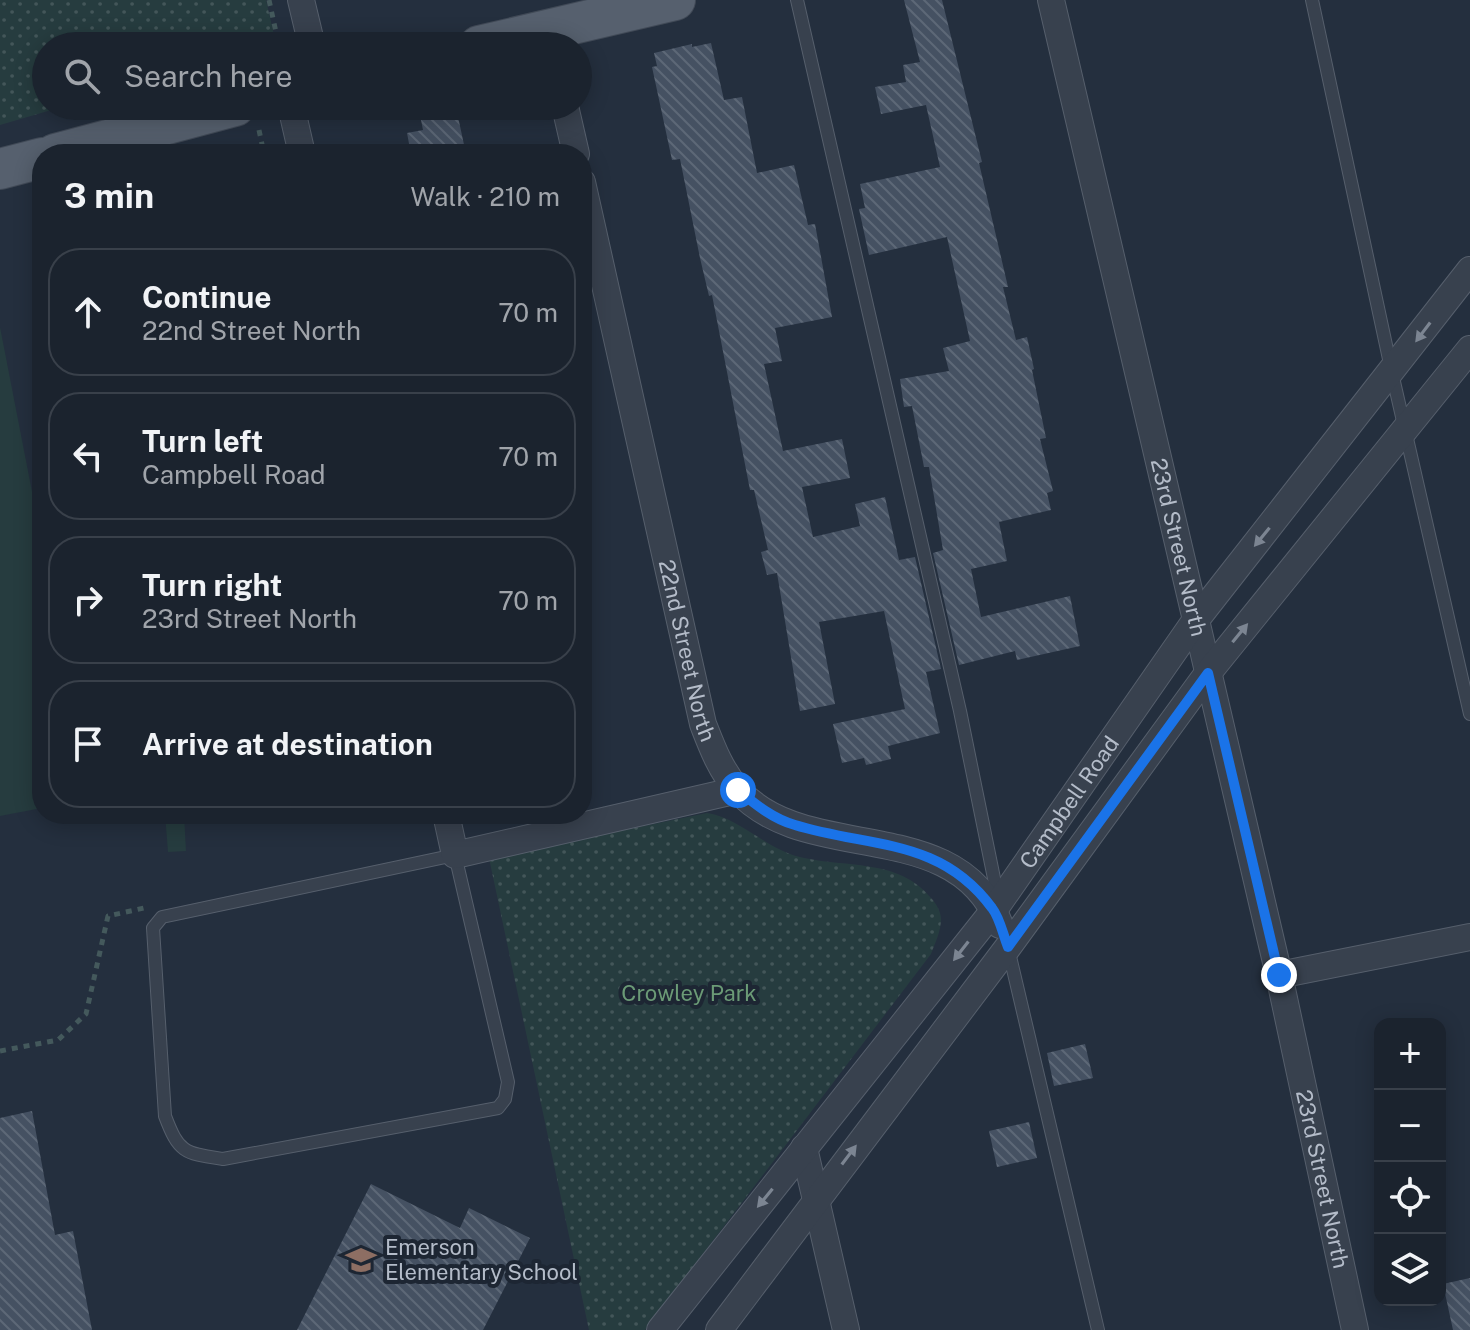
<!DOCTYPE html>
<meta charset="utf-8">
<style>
body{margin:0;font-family:"Public Sans",sans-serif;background:#242b36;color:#f1f3f6}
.controls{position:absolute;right:24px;bottom:24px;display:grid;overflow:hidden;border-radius:16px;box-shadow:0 4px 20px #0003}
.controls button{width:72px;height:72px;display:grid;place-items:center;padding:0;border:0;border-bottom:2px solid #39404a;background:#1b232e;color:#f1f3f6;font:40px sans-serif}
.stop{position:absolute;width:24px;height:24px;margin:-18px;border:6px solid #1a73e8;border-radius:50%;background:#fff}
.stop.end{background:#1a73e8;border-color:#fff;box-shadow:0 2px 8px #0008}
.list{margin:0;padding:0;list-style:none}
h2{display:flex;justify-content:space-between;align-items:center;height:104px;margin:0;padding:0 32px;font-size:34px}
h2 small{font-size:26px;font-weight:400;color:#a0a4aa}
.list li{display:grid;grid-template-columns:52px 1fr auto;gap:24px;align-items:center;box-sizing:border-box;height:128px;margin:0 16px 16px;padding:0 16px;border:2px solid #39404a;border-radius:32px}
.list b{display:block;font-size:30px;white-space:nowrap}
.list p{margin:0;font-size:26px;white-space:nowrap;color:#a0a4aa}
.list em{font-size:26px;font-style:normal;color:#a0a4aa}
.icon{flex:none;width:44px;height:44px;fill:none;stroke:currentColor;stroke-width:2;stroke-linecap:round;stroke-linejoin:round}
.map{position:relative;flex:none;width:1470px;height:1330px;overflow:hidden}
.search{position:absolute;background:#1b232e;box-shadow:0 4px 20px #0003;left:32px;top:32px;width:560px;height:88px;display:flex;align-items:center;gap:20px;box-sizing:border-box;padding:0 28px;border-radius:44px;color:#a0a4aa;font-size:30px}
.panel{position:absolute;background:#1b232e;box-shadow:0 4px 20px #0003;left:32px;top:144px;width:560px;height:680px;border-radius:32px}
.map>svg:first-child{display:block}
.green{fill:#263c3f}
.park{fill:url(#park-dots)}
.building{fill:url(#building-back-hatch)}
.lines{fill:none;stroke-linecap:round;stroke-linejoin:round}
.lane-casing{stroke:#565f6c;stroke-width:14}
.street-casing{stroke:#565f6c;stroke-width:28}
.primary-casing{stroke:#414a57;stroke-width:42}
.path{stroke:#44595c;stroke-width:5;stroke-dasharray:6 6;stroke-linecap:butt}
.lane{stroke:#38414e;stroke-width:12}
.street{stroke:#38414e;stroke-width:26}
.primary{stroke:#56606e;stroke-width:40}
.oneway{fill:#7c8592}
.route{stroke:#1a73e8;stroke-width:10}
.labels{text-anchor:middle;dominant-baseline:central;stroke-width:8;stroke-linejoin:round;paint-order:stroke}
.street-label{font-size:22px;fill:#b4bcc9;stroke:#1d2633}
.park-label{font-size:22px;fill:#6b9a76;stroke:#1d2633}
.poi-label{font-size:22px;fill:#b4bcc9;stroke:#1d2633;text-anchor:start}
</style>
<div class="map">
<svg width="1470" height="1330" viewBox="0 0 1470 1330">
<defs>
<pattern id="park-dots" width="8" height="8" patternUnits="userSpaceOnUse" patternTransform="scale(2)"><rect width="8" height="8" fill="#263c3f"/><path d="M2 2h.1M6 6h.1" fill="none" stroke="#435659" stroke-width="1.8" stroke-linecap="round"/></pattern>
<pattern id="building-back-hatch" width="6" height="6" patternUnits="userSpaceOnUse" patternTransform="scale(2)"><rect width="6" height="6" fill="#455162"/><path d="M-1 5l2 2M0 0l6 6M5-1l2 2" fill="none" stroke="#5d6877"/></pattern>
</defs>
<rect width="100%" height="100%" fill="#242f3e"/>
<!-- green -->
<g class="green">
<path d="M0 327 42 543V808L0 816Z"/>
<path d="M165 814H184L186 851 168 852Z"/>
</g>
<!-- park -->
<g class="park">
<path d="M0 0H266L276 44 46 46V106H65L0 125Z"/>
<path d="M707 813C740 818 766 849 800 857 844 868 899 858 931 898 936 903 941 912 941 919 941 931 935 943 931 954L645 1330H589L489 858Z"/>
</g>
<!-- building -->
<g class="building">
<path d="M904 0H942L982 162 979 163 1008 287H1003L1016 340 1027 337 1034 369 1032 370 1046 438 1040 439 1053 491 1047 493 1051 510 999 522 1007 561 971 569 981 617 1070 596 1080 646 1017 660 1015 651 959 665 933 553 943 550 929 467H924L912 406 904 407 900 379 949 371 943 348 970 341 947 237 869 255 859 209 865 208 860 184 940 167 926 105 881 114 875 87 906 82 903 65 920 62Z"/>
<path d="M711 43 724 100 742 97 757 173 794 165 808 225 815 224 832 317 775 328 782 361 764 364 783 451 842 439 850 478 802 487 813 537 860 526 855 504 885 497 899 560 915 557 941 669 926 672 940 733 888 746 891 759 866 765 864 758 842 763 833 724 905 709 884 611 819 622 835 704 800 711 777 573 767 575 761 552 768 550 754 490H750L712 295 709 296 700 258 680 159 672 160 652 67 657 66 654 53 692 44V47Z"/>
<path d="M457 112 466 154H411L407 133 423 130 421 120Z"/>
<path d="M1085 1044 1093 1078 1054 1086 1047 1053Z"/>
<path d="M32 1111 55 1235 73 1231 92 1330H0V1118Z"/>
<path d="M1029 1122 1037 1158 997 1167 989 1131Z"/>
<path d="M371 1184 460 1228 469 1208 530 1238 483 1330H297Z"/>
<path d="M1470 1278V1330H1453L1443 1284Z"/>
</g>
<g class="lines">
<!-- lane casing -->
<g class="lane-casing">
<g id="lane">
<path d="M797 0 960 711 998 898"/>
<path d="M1312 0 1392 373 1470 714"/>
<path d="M455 855 508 1082 505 1099 498 1108 223 1159C184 1153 179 1153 165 1116L153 928 162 917Z"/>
<path d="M1008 948 1098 1330"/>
</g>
</g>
<!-- street casing -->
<g class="street-casing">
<g id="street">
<path d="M301 0 312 46"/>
<path id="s1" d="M1051 0 1279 975 1355 1330"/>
<path d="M291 106 302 154"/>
<path d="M565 106 576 154"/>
<path id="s2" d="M582 182 703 724C712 747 720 769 737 789 805 867 957 812 1000 925"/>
<path d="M446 814 455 855 738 790"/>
<path d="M1279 975 1470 937"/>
<path d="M804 1148 846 1330"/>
<path id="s3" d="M660 1330 994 910 1195 621 1470 270"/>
<path d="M719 1330 1008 947 1208 673 1470 349"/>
</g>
</g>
<!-- primary casing -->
<g class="primary-casing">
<g id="primary">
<path d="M479 46 675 0"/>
<path d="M55 154 235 106"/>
<path d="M0 169 42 158"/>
</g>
</g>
<!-- path -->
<g class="path">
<path d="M269 0 279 46"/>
<path d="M259 130 264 154"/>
<path d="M0 1051 58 1040 86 1014 108 916 144 908"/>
</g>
<!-- lane -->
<use href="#lane" class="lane"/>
<!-- street -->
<use href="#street" class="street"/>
<!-- primary -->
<use href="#primary" class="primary"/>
</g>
<!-- one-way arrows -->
<defs><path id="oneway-solid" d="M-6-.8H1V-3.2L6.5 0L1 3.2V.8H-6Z" transform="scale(2)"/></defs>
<g class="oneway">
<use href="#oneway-solid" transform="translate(1423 332) rotate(127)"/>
<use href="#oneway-solid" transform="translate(1262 537) rotate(129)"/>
<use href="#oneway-solid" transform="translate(1240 633) rotate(-51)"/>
<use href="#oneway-solid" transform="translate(961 951) rotate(128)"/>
<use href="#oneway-solid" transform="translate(849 1155) rotate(-53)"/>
<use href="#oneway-solid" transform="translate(765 1198) rotate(129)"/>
</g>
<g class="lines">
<!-- route -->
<path class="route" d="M738 790C755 804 773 819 795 825 869 848 940 837 992 908 1000 918 1003 935 1008 947L1208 673 1279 975"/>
</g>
<!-- icons -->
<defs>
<g id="school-bare" transform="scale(2.4)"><path d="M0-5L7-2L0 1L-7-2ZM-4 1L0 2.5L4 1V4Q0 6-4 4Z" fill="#8d6e63" stroke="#1d2633" stroke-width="2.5" paint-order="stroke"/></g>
</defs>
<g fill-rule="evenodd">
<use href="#school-bare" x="361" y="1260"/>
</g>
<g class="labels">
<!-- street labels -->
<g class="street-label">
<text stroke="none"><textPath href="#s1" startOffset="562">23rd Street North</textPath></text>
<text stroke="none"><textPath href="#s2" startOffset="480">22nd Street North</textPath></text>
<text stroke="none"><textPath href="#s3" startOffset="668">Campbell Road</textPath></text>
<text stroke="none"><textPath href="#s1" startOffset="1210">23rd Street North</textPath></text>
</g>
<!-- park labels -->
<g class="park-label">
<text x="689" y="993">Crowley Park</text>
</g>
<!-- poi labels -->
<g class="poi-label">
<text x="385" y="1247">Emerson<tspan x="385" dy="25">Elementary School</tspan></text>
</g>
</g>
</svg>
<div class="controls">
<button>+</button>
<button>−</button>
<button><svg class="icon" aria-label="locate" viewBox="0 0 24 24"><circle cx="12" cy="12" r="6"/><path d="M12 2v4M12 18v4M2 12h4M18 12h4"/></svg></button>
<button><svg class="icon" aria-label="layers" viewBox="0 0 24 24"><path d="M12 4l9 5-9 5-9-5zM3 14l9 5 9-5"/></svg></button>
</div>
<div class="stop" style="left:738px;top:790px"></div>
<div class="stop end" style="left:1279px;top:975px"></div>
<div class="search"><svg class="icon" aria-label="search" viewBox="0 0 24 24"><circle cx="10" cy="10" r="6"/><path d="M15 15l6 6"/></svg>Search here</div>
<section class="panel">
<h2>3 min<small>Walk · 210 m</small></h2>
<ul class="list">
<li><svg class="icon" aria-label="ahead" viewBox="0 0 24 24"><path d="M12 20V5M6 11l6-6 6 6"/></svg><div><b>Continue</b><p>22nd Street North</p></div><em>70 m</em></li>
<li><svg class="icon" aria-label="left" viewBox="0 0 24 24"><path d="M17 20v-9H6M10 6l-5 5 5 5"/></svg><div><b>Turn left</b><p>Campbell Road</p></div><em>70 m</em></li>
<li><svg class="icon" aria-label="right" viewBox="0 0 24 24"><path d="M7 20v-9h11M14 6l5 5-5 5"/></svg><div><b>Turn right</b><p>23rd Street North</p></div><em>70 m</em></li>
<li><svg class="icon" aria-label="arrive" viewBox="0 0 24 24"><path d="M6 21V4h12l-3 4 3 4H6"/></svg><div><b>Arrive at destination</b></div></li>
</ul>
</section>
</div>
